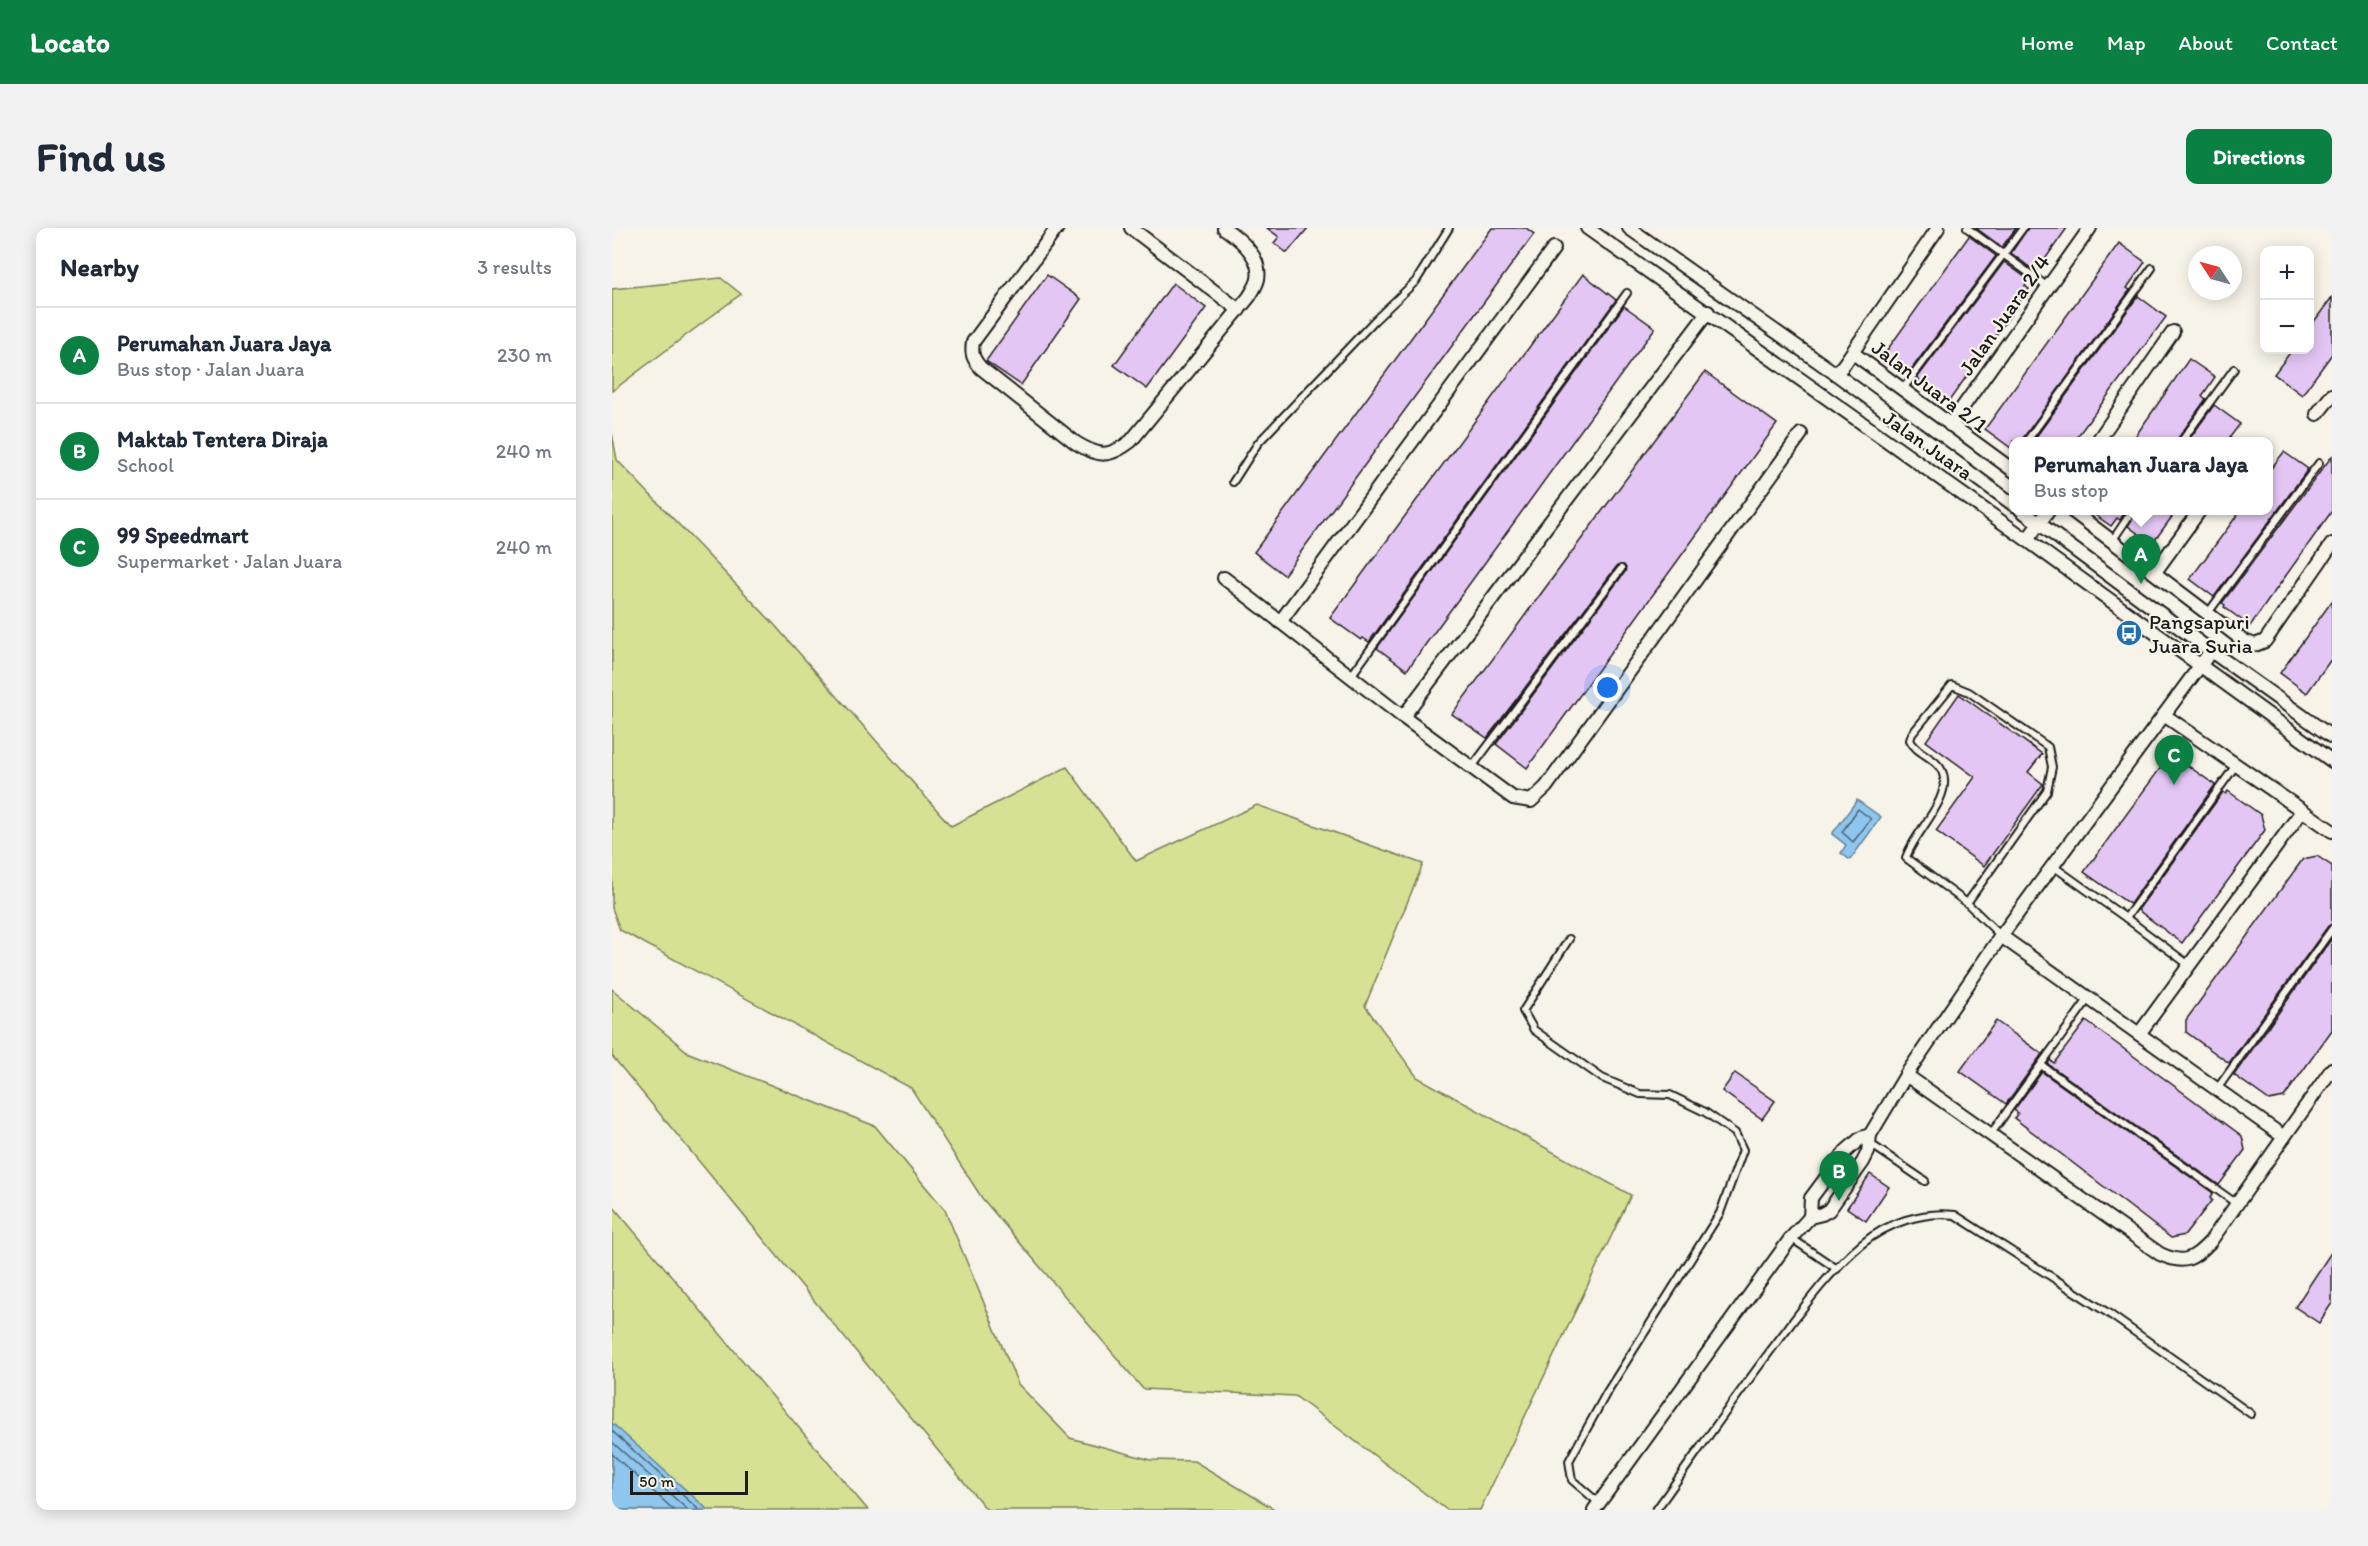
<!DOCTYPE html>
<meta charset="utf-8">
<style>
body{margin:0;font-family:Itim,sans-serif;background:#f2f2f3;color:#1f2937}
.controls{position:absolute;right:18px;top:18px;display:grid;overflow:hidden;border-radius:12px;box-shadow:0 3px 15px #0003}
.controls button{width:54px;height:54px;display:grid;place-items:center;padding:0;border:0;border-bottom:2px solid #e0e1e3;background:#fff;color:#1f2937;font:30px sans-serif}
.compass{position:absolute;left:1576px;top:18px;width:54px;height:54px;border-radius:50%;background:#fff;box-shadow:0 3px 15px #0003;rotate:306deg}
.scale{position:absolute;left:18px;bottom:15px;width:118px;box-sizing:border-box;padding-left:6px;border:3px solid #1c1c1c;border-top:0;font-size:16px;line-height:21px;white-space:nowrap;color:#1c1c1c;-webkit-text-stroke:4px #f7f3e8;paint-order:stroke}
.you{position:absolute;left:996px;top:460px;width:21px;height:21px;margin:-15px;border:4px solid #fff;border-radius:50%;background:#1a73e8;box-shadow:0 0 0 9px #1a73e833}
.badge{display:grid;place-items:center;width:39px;height:39px;border-radius:50%;background:#0b8043;color:#fff;font-size:20px;font-weight:700}
.pin{position:absolute;translate:-50% -50px;filter:drop-shadow(0 2px 3px #0008)}
.pin::after{content:'';position:absolute;top:32px;width:21px;height:18px;background:inherit;clip-path:polygon(0 0,100% 0,50% 100%)}
.popup{position:absolute;left:1397px;top:209px;width:264px;height:78px;box-sizing:border-box;display:grid;place-content:center;border-radius:12px;background:#fff;filter:drop-shadow(0 2px 4px #0005);font-size:20px;white-space:nowrap;color:#747a83}
.popup b{font-size:22px;color:#1f2937}
.popup::after{content:'';position:absolute;left:50%;top:100%;margin-left:-12px;border:12px solid transparent;border-top-color:#fff}
.list{margin:0;padding:0;list-style:none}
h2{display:flex;justify-content:space-between;align-items:center;height:78px;margin:0;padding:0 24px;font-size:26px}
h2 small{font-size:20px;font-weight:400;color:#747a83}
.list li{display:grid;grid-template-columns:39px 1fr auto;gap:18px;align-items:center;box-sizing:border-box;height:96px;padding:0 24px;border-top:2px solid #e0e1e3}
.list b{display:block;font-size:22px;white-space:nowrap}
.list p{margin:0;font-size:20px;white-space:nowrap;color:#747a83}
.list em{font-size:20px;font-style:normal;color:#747a83}
.map{position:relative;flex:none;width:1720px;height:1282px;overflow:hidden;border-radius:12px}
header{display:flex;align-items:center;gap:36px;box-sizing:border-box;height:84px;padding:0 30px;background:#0b8043;color:#fff}
header strong{font-size:28px}
nav{display:flex;gap:33px;margin-inline-start:auto;font-size:21px}
.intro{display:flex;align-items:center;justify-content:space-between;box-sizing:border-box;height:144px;padding:0 36px}
h1{margin:0;font-size:42px}
.button{padding:15px 27px;border-radius:12px;background:#0b8043;color:#fff;font-size:21px;font-weight:700}
main{display:flex;gap:36px;padding:0 36px}
aside{flex:1;background:#fff;border-radius:12px;box-shadow:0 3px 15px #0003}
.map>svg:first-child{display:block}
.green{fill:#d6e194;stroke:#797e58;stroke-width:1.5}
.water{fill:#8ec6ed;stroke:#608299;stroke-width:1.5}
.lines{fill:none;stroke-linecap:round;stroke-linejoin:round}
.shore{stroke:#4a6070;stroke-width:1.5}
.building{fill:#e4c6f4;stroke:#1c1c1c;stroke-width:1.5}
.lane-casing{stroke:#1c1c1c;stroke-width:10}
.street-casing{stroke:#1c1c1c;stroke-width:16}
.lane{stroke:#f7f3e8;stroke-width:6}
.street{stroke:#f7f3e8;stroke-width:12}
.labels{text-anchor:middle;dominant-baseline:central;stroke-width:4.5;stroke-linejoin:round;paint-order:stroke}
.street-label{font-size:21px;fill:#1c1c1c;stroke:#f7f3e8}
.poi-label{font-size:21px;fill:#1c1c1c;stroke:#f7f3e8;text-anchor:start}
</style>
<header>
<strong>Locato</strong>
<nav><a>Home</a><a>Map</a><a>About</a><a>Contact</a></nav>
</header>
<div class="intro"><h1>Find us</h1><a class="button">Directions</a></div>
<main>
<aside>
<h2>Nearby<small>3 results</small></h2>
<ul class="list">
<li><span class="badge">A</span><div><b>Perumahan Juara Jaya</b><p>Bus stop · Jalan Juara</p></div><em>230 m</em></li>
<li><span class="badge">B</span><div><b>Maktab Tentera Diraja</b><p>School</p></div><em>240 m</em></li>
<li><span class="badge">C</span><div><b>99 Speedmart</b><p>Supermarket · Jalan Juara</p></div><em>240 m</em></li>
</ul>
</aside>
<div class="map">
<svg width="1720" height="1282" viewBox="0 0 1720 1282">
<rect width="100%" height="100%" fill="#f7f3e8"/>
<filter id="ink" filterUnits="userSpaceOnUse"><feTurbulence type="fractalNoise" baseFrequency=".0167" numOctaves="2"/><feDisplacementMap in="SourceGraphic" scale="12" xChannelSelector="R" yChannelSelector="G"/><feConvolveMatrix kernelMatrix="1 2 1 2 8 2 1 2 1" color-interpolation-filters="sRGB"/></filter>
<g filter="url(#ink)">
<!-- green -->
<g class="green">
<path d="M109 50 129 66 0 163V61Z"/>
<path d="M0 205 5 232 160 394 339 598 455 539 524 633 645 577 811 636 753 778 805 849 1019 967 868 1282H835L683 1168 531 1161 370 970 299 860 8 702 0 680Z"/>
<path d="M0 761 77 825 263 898 333 982 406 1156 458 1210 539 1232 582 1233 664 1282H375L0 828Z"/>
<path d="M0 977 256 1282H0Z"/>
</g>
<!-- water -->
<g class="water">
<path d="M1245 572 1269 589 1238 632 1229 625 1234 617 1220 606Z"/>
<path d="M0 1195 96 1282H0Z"/>
</g>
<g class="lines">
<!-- shore -->
<g class="shore">
<path d="M1246 581 1259 591 1241 614 1230 604Z"/>
<path d="M0 1203 87 1282"/>
<path d="M0 1214 76 1282"/>
<path d="M0 1226 62 1282"/>
</g>
</g>
<!-- building -->
<g class="building">
<path d="M655 0H696L675 25 662 15 667 9Z"/>
<path d="M880 0H914L922 6 672 347 642 324Z"/>
<path d="M1364 0H1404L1390 19Z"/>
<path d="M1416 0H1455L1424 44 1399 25Z"/>
<path d="M1357 8 1384 28 1298 143 1273 125Z"/>
<path d="M1507 15 1533 34 1515 60 1518 62 1409 213H1401L1399 220 1373 201Z"/>
<path d="M1392 34 1417 52 1413 58 1417 61 1337 173 1308 153 1306 149Z"/>
<path d="M971 46 1004 72 757 414 751 410 749 412 718 390Z"/>
<path d="M435 47 469 71 409 157 374 133Z"/>
<path d="M561 55 594 80 535 161 502 137Z"/>
<path d="M1526 68 1554 89 1462 213H1421Z"/>
<path d="M1720 69V126L1690 167 1662 146 1680 122H1698V99Z"/>
<path d="M1012 78 1043 100 795 442 765 420Z"/>
<path d="M1577 131 1603 149 1590 168 1594 171 1564 213H1520Z"/>
<path d="M1093 144 1165 196 915 540 884 516 1013 344 1014 340 1012 337 1005 338 875 510 840 486Z"/>
<path d="M1602 177 1628 196 1615 213H1576Z"/>
<path d="M1672 224 1696 241 1602 369 1578 351 1629 282H1656V244Z"/>
<path d="M1720 228V283L1638 398 1612 379 1613 377 1610 375Z"/>
<path d="M1476 282H1514L1508 292 1505 290 1499 298Z"/>
<path d="M1526 282H1565L1540 316 1516 298Z"/>
<path d="M1720 373V430L1695 465 1668 445Z"/>
<path d="M1347 466 1430 526 1416 544 1431 556 1372 638 1324 603 1363 549 1314 513Z"/>
<path d="M1565 530 1603 557 1518 676 1516 675 1472 644 1552 535Z"/>
<path d="M1616 563 1649 587 1653 602 1570 715 1526 682 1611 564 1614 566Z"/>
<path d="M1705 628 1720 638V696L1716 698 1617 835 1574 804V792L1691 631Z"/>
<path d="M1720 710V802L1672 869 1657 872 1622 847Z"/>
<path d="M1384 793 1430 826 1394 876 1348 843Z"/>
<path d="M1474 793 1630 908 1633 922 1607 957 1436 836 1438 832 1442 835Z"/>
<path d="M1430 844 1601 965 1598 970 1600 972 1573 1007 1559 1010 1402 890 1406 885 1402 882Z"/>
<path d="M1123 845 1163 873 1150 891 1110 863Z"/>
<path d="M1258 946 1277 959 1254 993 1235 980Z"/>
<path d="M1720 1023V1075L1707 1095 1683 1079Z"/>
</g>
<g class="lines">
<!-- lane casing -->
<g class="lane-casing">
<g id="lane">
<path d="M1355 0 1436 59"/>
<path d="M1291 161 1411 0"/>
<path d="M1414 214 1540 40"/>
<path d="M1569 214 1622 141"/>
<path d="M621 254 646 215 762 93 804 53 837 0"/>
<path d="M1500 313 1521 282"/>
<path d="M1596 385 1707 235"/>
<path d="M739 448 1015 65"/>
<path d="M860 539 1009 341"/>
<path d="M1441 638 1514 690 1624 537"/>
<path d="M1355 675 1435 563 1440 539 1436 519 1357 464 1340 457 1300 506 1298 512C1304 526 1324 529 1330 543 1342 570 1301 605 1294 630L1355 675 1389 708"/>
<path d="M1514 690 1577 737"/>
<path d="M957 711 911 783 922 802 990 850 1028 866 1058 867 1093 884 1123 905 1131 922 1108 985 995 1164 957 1233 960 1252 987 1275"/>
<path d="M1429 837 1625 976"/>
<path d="M1605 861 1720 701"/>
<path d="M1378 907 1477 770"/>
<path d="M1257 915 1313 953"/>
<path d="M1179 1010 1225 1041"/>
<path d="M1044 1282C1087 1222 1129 1160 1175 1101 1197 1072 1221 1040 1250 1016 1275 995 1310 983 1343 987L1496 1085 1639 1186"/>
</g>
</g>
<!-- street casing -->
<g class="street-casing">
<g id="street">
<path d="M445 0 361 114C359 126 361 131 369 140L464 215C487 229 497 230 519 213L637 69C640 64 645 57 646 51 650 30 628 11 612 0"/>
<path d="M519 0 627 82"/>
<path d="M975 0 1415 312 1720 533"/>
<path d="M1017 0 1224 146 1402 277"/>
<path d="M1241 125 1402 243"/>
<path d="M1224 146 1233 135 1326 0"/>
<path d="M1705 186 1720 167"/>
<path d="M1338 197 1478 0"/>
<path d="M1485 214 1561 104"/>
<path d="M1409 282 1599 423 1720 509"/>
<path d="M1459 282 1632 413 1643 417 1653 413 1720 316"/>
<path d="M1415 312 1437 282"/>
<path d="M1543 344 1588 282"/>
<path d="M612 350 791 489 901 570 919 573 934 559 1189 206"/>
<path d="M668 394 942 20"/>
<path d="M1599 423 1389 708 1294 847 1548 1026C1572 1037 1581 1032 1598 1014L1720 841"/>
<path d="M1552 487 1720 603"/>
<path d="M791 489 1096 84"/>
<path d="M1389 708 1672 909"/>
<path d="M1527 806 1690 583"/>
<path d="M1198 989 1199 970 1234 923 1249 910 1258 907"/>
<path d="M982 1282 1179 1010 1198 989 1210 986 1217 982 1251 934 1256 924 1258 907 1294 847"/>
</g>
</g>
<!-- lane -->
<use href="#lane" class="lane"/>
<!-- street -->
<use href="#street" class="street"/>
</g>
</g>
<!-- icons -->
<defs>
<g id="bus-disc" transform="scale(1.35)"><circle r="9.5" fill="#1f6fb2" stroke="#f7f3e8"/><path d="M-5-6H5V4H4V6H2V4H-2V6H-4V4H-5ZM-3.5-4V0h7V-4ZM-3.5 1.2v1.5H-2V1.2ZM2 1.2v1.5H3.5V1.2Z" fill="#fff"/></g>
</defs>
<g fill-rule="evenodd">
<use href="#bus-disc" x="1517" y="405"/>
</g>
<g class="labels">
<!-- street labels -->
<g class="street-label">
<text transform="translate(1392 87) rotate(-55)">Jalan Juara 2/4</text>
<text transform="translate(1318 158) rotate(37)">Jalan Juara 2/1</text>
<text transform="translate(1316 217) rotate(35)">Jalan Juara</text>
</g>
<!-- poi labels -->
<g class="poi-label">
<text x="1537" y="393">Pangsapuri<tspan x="1537" dy="24">Juara Suria</tspan></text>
</g>
</g>
</svg>
<div class="controls">
<button>+</button>
<button>−</button>
</div>
<svg class="compass" viewBox="-18 -18 36 36"><path d="M0-13l5 13h-10z" fill="#e53935"/><path d="M0 13l5-13h-10z" fill="#747a83"/></svg>
<div class="scale">50 m</div>
<div class="you"></div>
<div class="pin badge" style="left:1529px;top:356px">A</div>
<div class="popup"><b>Perumahan Juara Jaya</b>Bus stop</div>
<div class="pin badge" style="left:1227px;top:973px">B</div>
<div class="pin badge" style="left:1562px;top:557px">C</div>
</div>
</main>
